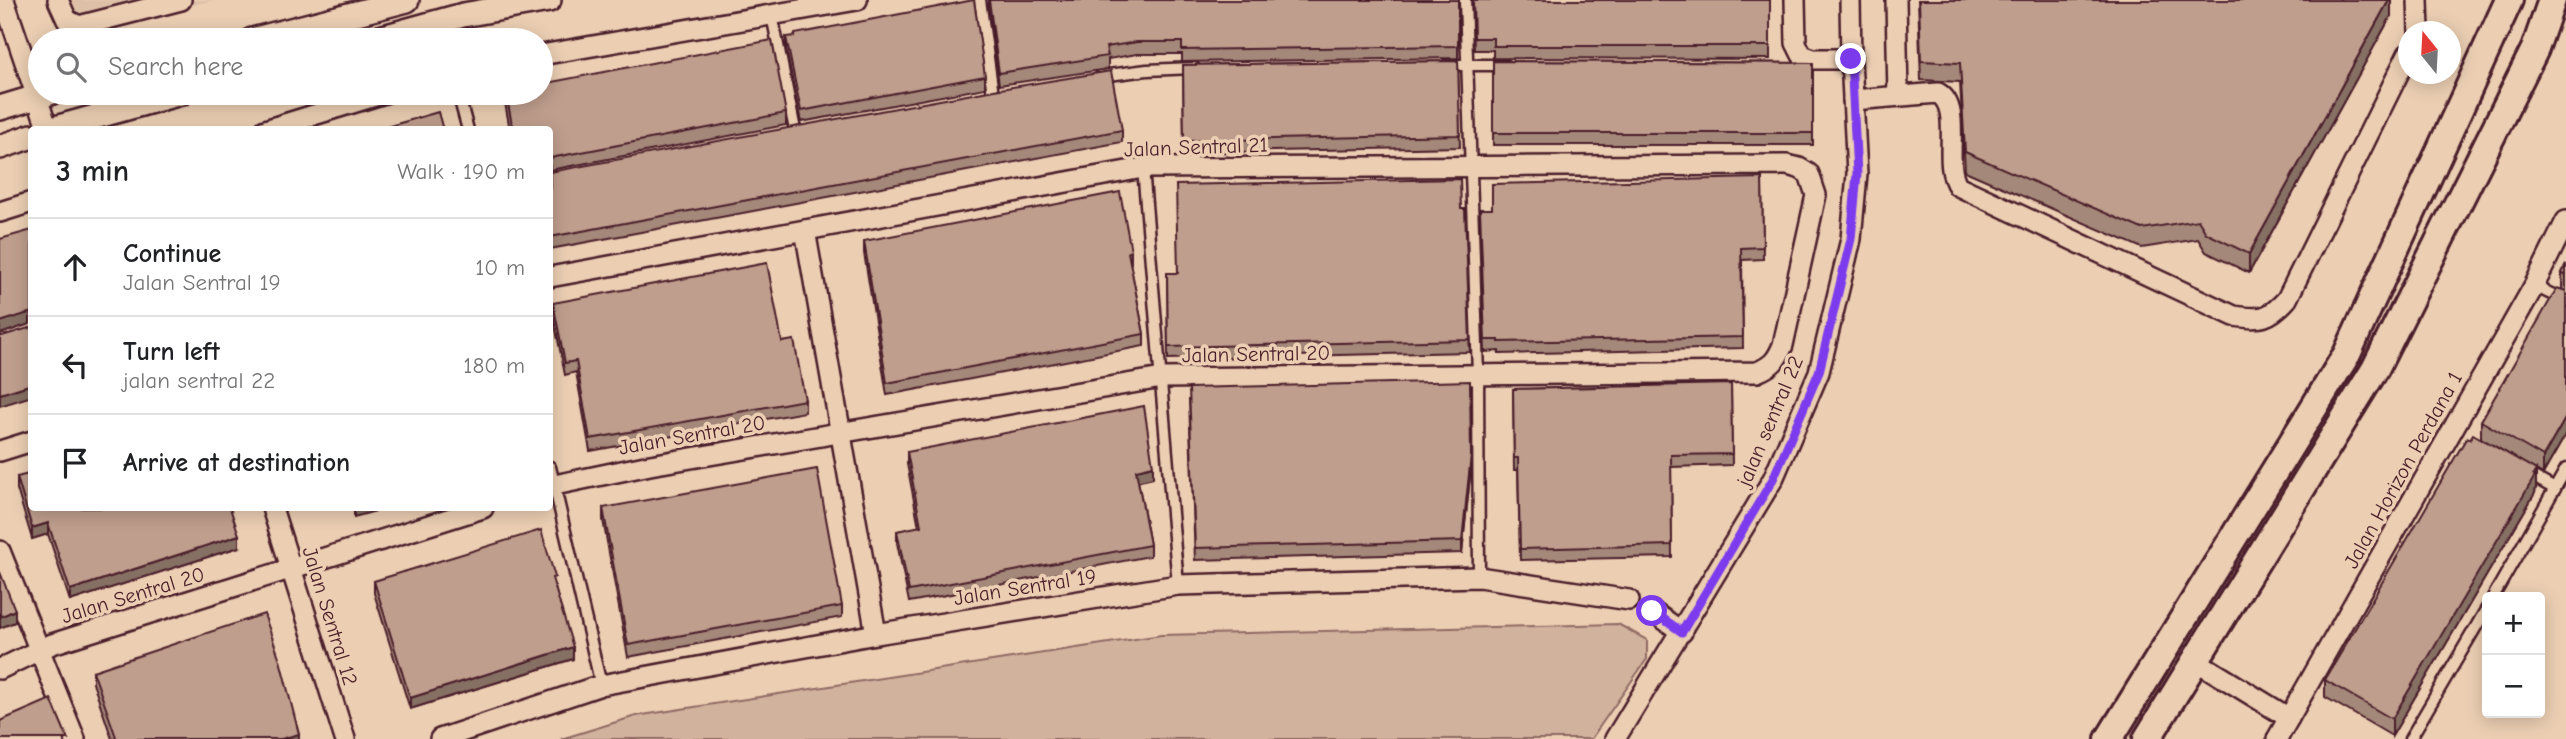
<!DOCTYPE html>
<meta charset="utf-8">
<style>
body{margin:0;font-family:"Comic Neue",sans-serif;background:#f2f2f2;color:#202124}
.controls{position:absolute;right:21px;bottom:21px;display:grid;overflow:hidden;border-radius:7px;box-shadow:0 4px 18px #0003}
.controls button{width:63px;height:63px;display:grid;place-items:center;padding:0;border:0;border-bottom:2px solid #e0e0e0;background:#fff;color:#202124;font:35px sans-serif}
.compass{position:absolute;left:2398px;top:21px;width:63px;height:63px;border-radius:50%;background:#fff;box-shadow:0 4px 18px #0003;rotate:342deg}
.stop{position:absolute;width:21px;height:21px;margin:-16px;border:5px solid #7c3aed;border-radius:50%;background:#fff}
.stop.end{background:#7c3aed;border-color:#fff;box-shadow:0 2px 7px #0008}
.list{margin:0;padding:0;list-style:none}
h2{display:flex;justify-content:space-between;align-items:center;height:91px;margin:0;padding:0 28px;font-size:30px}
h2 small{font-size:23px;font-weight:400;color:#757577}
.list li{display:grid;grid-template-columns:46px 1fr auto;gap:21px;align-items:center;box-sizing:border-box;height:98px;padding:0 28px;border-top:2px solid #e0e0e0}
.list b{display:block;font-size:26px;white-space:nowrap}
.list p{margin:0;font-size:23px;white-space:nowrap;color:#757577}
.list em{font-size:23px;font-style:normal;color:#757577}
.icon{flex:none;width:38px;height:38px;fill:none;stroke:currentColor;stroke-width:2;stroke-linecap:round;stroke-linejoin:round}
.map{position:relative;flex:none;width:2566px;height:739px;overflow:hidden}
.search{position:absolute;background:#fff;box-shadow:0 4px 18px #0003;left:28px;top:28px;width:525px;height:77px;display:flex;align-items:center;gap:18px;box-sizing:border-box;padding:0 24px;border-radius:38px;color:#757577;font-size:26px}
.panel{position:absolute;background:#fff;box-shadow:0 4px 18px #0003;left:28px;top:126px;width:525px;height:385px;border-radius:7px}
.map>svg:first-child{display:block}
.built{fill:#dec0a8}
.green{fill:#d1b39d;stroke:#8e6964;stroke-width:2}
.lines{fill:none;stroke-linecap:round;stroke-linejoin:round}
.service-casing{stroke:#4a1f2b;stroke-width:15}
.minor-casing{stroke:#4a1f2b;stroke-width:24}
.tertiary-casing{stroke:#4a1f2b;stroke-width:28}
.secondary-casing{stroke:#4a1f2b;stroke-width:32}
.service{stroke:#eccfb3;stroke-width:10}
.minor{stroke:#eccfb3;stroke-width:19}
.tertiary{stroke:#eccfb3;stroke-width:23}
.secondary{stroke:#eccfb3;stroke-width:26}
.wall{fill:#a48879;stroke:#4a1f2b;stroke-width:2}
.shaded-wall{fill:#866f63;stroke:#4a1f2b;stroke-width:2}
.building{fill:#bf9e8d;stroke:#4a1f2b;stroke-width:2}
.route{stroke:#7c3aed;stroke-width:9}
.labels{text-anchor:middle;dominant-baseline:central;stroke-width:7;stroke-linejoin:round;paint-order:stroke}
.street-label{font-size:21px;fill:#4a1f2b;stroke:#eccfb3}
</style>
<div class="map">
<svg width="2566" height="739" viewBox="0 0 2566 739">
<rect width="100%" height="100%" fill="#eccfb3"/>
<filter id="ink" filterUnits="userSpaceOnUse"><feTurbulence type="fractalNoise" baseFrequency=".0143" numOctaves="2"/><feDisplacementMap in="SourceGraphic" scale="14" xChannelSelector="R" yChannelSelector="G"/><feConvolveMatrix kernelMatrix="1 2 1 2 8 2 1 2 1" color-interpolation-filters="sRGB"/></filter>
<g filter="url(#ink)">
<!-- built -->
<path class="built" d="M48 0H213L83 34 70 33 58 24Z"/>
<!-- green -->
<path class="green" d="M1618 624 1647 640V659L1591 739H561L636 716 1161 635Z"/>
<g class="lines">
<!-- service casing -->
<g class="service-casing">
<g id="service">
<path d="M980 0 993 94"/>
<path d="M1465 0 1478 374 1479 577"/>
<path d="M772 15 795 130"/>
<path d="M1447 65H1505"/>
<path d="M1101 76 1147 70 1194 68"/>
<path d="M458 93 468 130"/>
<path d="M1143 168 1178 585"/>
<path d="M2534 286 2566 301"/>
<path d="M550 467 601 685"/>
<path d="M2525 472 2555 489"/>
<path d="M2493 597 2566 469"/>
<path d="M2410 739 2487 608"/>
</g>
</g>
<!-- minor casing -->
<g class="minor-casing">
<g id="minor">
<path d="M4 0 48 130"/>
<path d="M58 0 67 20 79 26 181 0"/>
<path d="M1795 0 1796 43 1802 55 1813 59H1851"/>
<path d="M1896 0 1898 96"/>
<path d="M2418 0 2419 32"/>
<path d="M541 55 857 0"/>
<path d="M1853 100 1938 93C1964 108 1941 163 1958 186L2234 316C2261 320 2269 319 2287 299L2408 54"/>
<path d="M265 130 385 93"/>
<path d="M0 212 32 202"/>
<path d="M805 230 876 634"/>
<path d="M550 277 1143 168 1787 165 1799 168 1809 174 1816 195 1783 345C1777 360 1772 366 1757 372L1162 378 650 465 550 486"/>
<path d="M0 451 32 441"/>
<path d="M272 508 345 739"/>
<path d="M0 551 75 739"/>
<path d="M1652 611 1682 632"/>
<path d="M2196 661 2289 718"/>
<path d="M0 669 52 644 483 508"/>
<path d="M440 739 601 685 876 634 1178 585 1479 577 1629 600"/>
<path d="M1615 739 1773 479 1819 372 1851 239 1857 174 1851 59 1850 0"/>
<path d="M2277 739 2534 286 2566 221"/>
</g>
</g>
<!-- tertiary casing -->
<g class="tertiary-casing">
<g id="tertiary">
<path d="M252 40 407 0"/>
<path d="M372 40 463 15 549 0"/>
<path d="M0 108 50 93"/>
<path d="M48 130 181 93"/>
<path d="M0 147 32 136"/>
</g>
</g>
<!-- secondary casing -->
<g class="secondary-casing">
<g id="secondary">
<path d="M2109 739 2347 354 2509 0"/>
<path d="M2147 739 2375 369 2535 49 2552 0"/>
</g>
</g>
<!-- service -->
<use href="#service" class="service"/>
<!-- minor -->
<use href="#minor" class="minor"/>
<!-- tertiary -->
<use href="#tertiary" class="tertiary"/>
<!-- secondary -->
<use href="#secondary" class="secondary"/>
</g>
<!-- wall -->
<g class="wall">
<path d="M989 0H1458V58L1182 62V54H1137L1108 59V69L999 85 989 7Z"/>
<path d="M1472 0H1770V59L1493 58V50H1474Z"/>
<path d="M1918 0H2391V16L2249 273 2206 252 2198 239 2142 248 1965 171 1960 82 1921 80Z"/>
<path d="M786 37 985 76V88L801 122 786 49Z"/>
<path d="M1458 61 1460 147 1184 153 1183 65Z"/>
<path d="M1493 61 1813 63V145H1493Z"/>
<path d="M505 93 786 113V125L550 170V130H510L505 103Z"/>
<path d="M1122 130V142L550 249V172Z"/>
<path d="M1762 178 1763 259 1742 260 1743 348 1499 354V351L1485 352 1480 221 1492 209Z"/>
<path d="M1461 209 1470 352 1168 359 1167 273H1178Z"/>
<path d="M864 241 1131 251V263H1130L1144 334V346L887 395 864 253Z"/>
<path d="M2566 265V434L2543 474 2481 438V421L2562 290V273Z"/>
<path d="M553 303 782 342 805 400V412L590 451 576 372 565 375 553 315Z"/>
<path d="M1731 384 1732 465 1671 467 1672 557 1520 560 1518 470H1514L1513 389Z"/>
<path d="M1189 400 1471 467 1462 553 1195 560Z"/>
<path d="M907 452 1153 478 1138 481 1150 545V556L909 602 897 543V531L919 527 907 464Z"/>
<path d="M17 477 239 547 70 601 48 534 32 539 17 489Z"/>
<path d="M2536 487 2535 493 2392 736 2325 697V680Z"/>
<path d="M603 508 842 606V617L628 657 603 520Z"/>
<path d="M374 581 555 587 573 659 410 709 374 593Z"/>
<path d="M93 671 299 739H112L93 683Z"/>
</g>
<!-- shaded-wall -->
<g class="shaded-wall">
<path d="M2389 0H2391V16L2249 273V254Z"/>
<path d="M30 312V324L0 334V322Z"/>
<path d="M32 384V396L0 406V394Z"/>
<path d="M2566 417V434L2543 474V457Z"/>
<path d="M1471 455V467L1462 553V541Z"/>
<path d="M1153 466V478L1136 482V470Z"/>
<path d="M2536 470V487L2535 493 2392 736V719Z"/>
<path d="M354 508H387L354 517Z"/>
<path d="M48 523V534L32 539V528Z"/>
<path d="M239 535V547L70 601V590Z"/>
<path d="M15 610V622L0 628V617Z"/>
<path d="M573 647V659L410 709V698Z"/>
<path d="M299 734V739H281Z"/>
</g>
<!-- building -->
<g class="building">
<path d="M974 0 985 76 801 111 786 37 795 36V34Z"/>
<path d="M989 0H1458V46L1182 50V42H1137L1106 47 1108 56 999 73Z"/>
<path d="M1473 0H1770V46H1493V38H1474Z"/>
<path d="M1919 0H2389L2249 254 2206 233 2198 220 2142 229 1965 152 1960 63 1921 61Z"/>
<path d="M772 40 786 113 550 158V130H513L506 93H541V84Z"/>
<path d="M1458 61 1460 135 1184 141 1183 65Z"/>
<path d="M1493 61 1813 63V133H1493Z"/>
<path d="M1111 71 1122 130 550 237V172L994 90Z"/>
<path d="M438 112 443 130H376Z"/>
<path d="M1762 178 1763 247 1741 248 1743 337 1499 342V340H1485L1480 209H1492V184Z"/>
<path d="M1460 179 1461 209H1465L1470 340 1168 347 1167 273H1178L1176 185Z"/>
<path d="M1120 192 1131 251 1128 252 1144 334 887 383 864 241Z"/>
<path d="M32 230V312L0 322V239Z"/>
<path d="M767 263 782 342 794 340 805 400 590 439 576 361 565 363 553 303Z"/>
<path d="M2566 265V276L2562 273Z"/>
<path d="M2557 288 2566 291V417L2543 457 2481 421Z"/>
<path d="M32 327V384L0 394V336H2Z"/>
<path d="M1470 381 1471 455 1462 541 1195 548 1189 388Z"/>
<path d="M1731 384 1732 454 1671 455 1672 545 1520 549 1518 458H1514L1513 389Z"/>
<path d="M1144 406 1153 466 1136 470 1150 545 909 591 897 531 921 526 907 452Z"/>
<path d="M2473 434 2536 470 2533 475 2535 476 2392 719 2325 680 2467 437 2470 439Z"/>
<path d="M817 469 842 606 628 645 603 508Z"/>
<path d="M32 473V508H230L239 535 70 590 48 523 32 528 17 477Z"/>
<path d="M541 530 555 577 552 578 573 647 410 698 374 581Z"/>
<path d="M0 572 15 610 0 617Z"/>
<path d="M264 614 280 660 299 734 281 739H113L116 737 93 671Z"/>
<path d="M51 699 68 739H0V721Z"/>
</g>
</g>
<g class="lines" filter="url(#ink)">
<!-- route -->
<path class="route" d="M1652 611 1682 632 1773 479 1819 372 1851 239 1857 174 1851 59"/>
</g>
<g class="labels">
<!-- street labels -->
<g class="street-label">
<text transform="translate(1196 147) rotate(-2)">Jalan Sentral 21</text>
<text transform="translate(1256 354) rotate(-1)">Jalan Sentral 20</text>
<text transform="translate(1770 421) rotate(-67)">jalan sentral 22</text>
<text transform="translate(692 435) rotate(-10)">Jalan Sentral 20</text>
<text transform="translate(2403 470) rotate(-61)">Jalan Horizon Perdana 1</text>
<text transform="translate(1025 587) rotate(-9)">Jalan Sentral 19</text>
<text transform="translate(133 595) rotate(-17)">Jalan Sentral 20</text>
<text transform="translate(330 616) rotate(73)">Jalan Sentral 12</text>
</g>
</g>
</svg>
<div class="controls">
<button>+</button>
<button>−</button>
</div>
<svg class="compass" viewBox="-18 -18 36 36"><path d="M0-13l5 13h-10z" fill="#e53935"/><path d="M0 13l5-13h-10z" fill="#757577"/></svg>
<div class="stop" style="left:1652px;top:611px"></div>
<div class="stop end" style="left:1851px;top:59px"></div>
<div class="search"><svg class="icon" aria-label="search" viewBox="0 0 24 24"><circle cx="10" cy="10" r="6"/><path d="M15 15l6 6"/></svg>Search here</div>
<section class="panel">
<h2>3 min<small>Walk · 190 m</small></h2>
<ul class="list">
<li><svg class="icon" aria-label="ahead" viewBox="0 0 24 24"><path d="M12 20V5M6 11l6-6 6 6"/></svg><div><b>Continue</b><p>Jalan Sentral 19</p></div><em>10 m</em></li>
<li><svg class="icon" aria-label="left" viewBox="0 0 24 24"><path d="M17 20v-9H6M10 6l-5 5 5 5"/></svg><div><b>Turn left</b><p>jalan sentral 22</p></div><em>180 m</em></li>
<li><svg class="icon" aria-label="arrive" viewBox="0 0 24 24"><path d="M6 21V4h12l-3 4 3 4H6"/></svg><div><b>Arrive at destination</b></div></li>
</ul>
</section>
</div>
